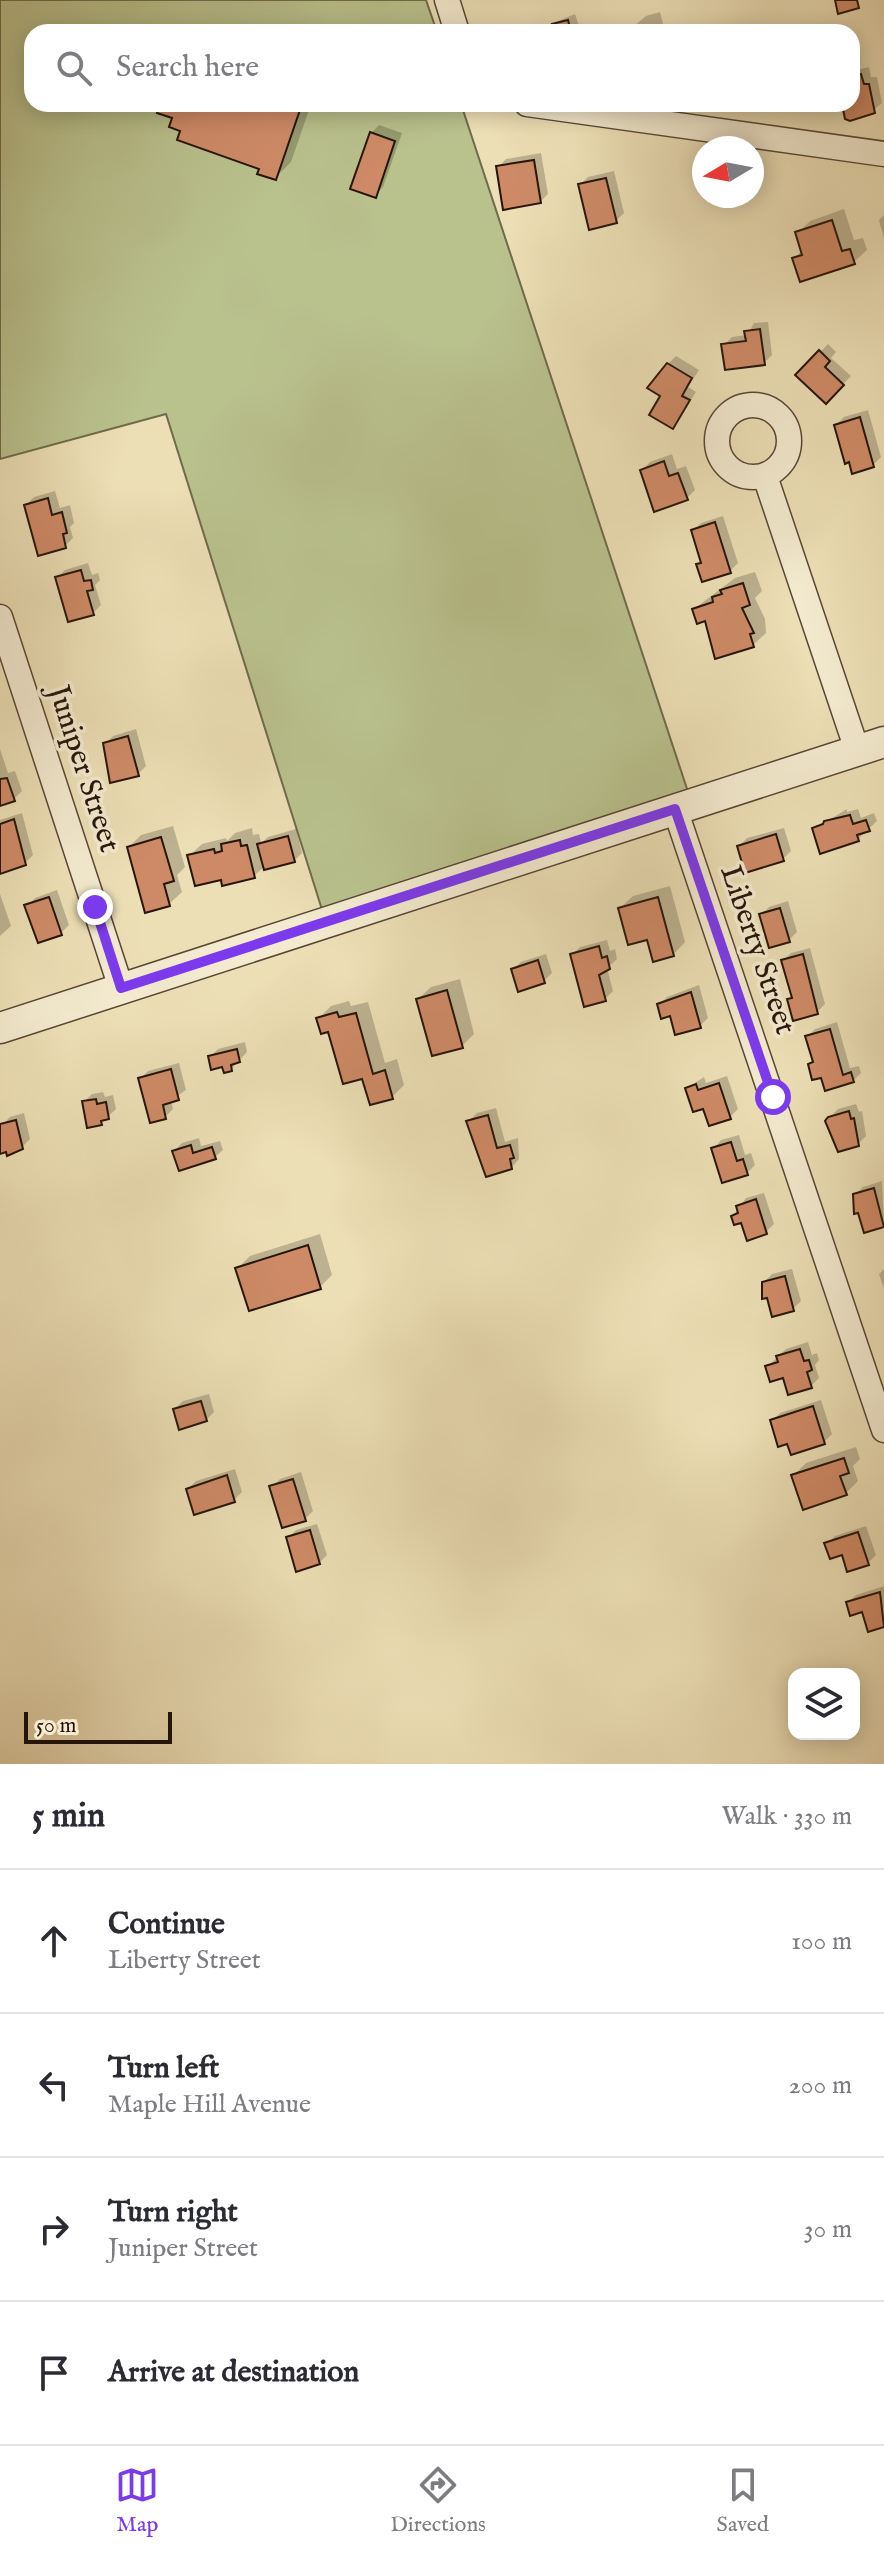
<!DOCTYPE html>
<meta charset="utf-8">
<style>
body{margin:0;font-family:"IM FELL English",serif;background:#f2f2f3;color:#2b2b33}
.controls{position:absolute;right:24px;bottom:24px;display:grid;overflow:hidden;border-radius:16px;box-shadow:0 4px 20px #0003}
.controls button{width:72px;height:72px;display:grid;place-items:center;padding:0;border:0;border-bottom:2px solid #e1e1e2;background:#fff;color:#2b2b33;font:40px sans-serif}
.compass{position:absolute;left:692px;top:136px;width:72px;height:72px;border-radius:50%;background:#fff;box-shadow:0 4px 20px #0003;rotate:260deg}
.scale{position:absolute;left:24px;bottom:20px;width:148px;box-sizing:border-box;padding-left:8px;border:4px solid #27150a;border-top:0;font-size:22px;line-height:28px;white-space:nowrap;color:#27150a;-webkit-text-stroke:6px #f3eacf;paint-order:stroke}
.stop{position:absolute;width:24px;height:24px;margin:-18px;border:6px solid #7c3aed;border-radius:50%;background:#fff}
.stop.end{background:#7c3aed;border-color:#fff;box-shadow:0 2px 8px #0008}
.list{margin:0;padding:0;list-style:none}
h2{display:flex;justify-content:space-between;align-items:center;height:104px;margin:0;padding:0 32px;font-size:34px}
h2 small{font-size:26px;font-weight:400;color:#7c7c81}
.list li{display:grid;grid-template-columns:52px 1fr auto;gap:24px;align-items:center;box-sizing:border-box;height:144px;padding:0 32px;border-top:2px solid #e1e1e2}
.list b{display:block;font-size:30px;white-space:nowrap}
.list p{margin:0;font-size:26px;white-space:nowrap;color:#7c7c81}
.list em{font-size:26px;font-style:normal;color:#7c7c81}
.icon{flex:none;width:44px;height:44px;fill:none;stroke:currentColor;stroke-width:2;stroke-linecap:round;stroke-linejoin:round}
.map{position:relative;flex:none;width:884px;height:1764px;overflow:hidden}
.search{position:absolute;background:#fff;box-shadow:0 4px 20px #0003;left:24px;right:24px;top:24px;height:88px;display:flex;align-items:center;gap:20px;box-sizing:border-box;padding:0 28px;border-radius:24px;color:#7c7c81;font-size:30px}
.sheet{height:680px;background:#fff}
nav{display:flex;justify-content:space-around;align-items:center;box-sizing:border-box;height:112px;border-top:2px solid #e1e1e2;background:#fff;font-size:22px;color:#7c7c81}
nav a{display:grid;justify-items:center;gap:4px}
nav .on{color:#7c3aed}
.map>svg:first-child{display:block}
.grass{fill:#b9c18d;stroke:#706b4c;stroke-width:2}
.shadow{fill:#0003}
.building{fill:#ce8a67;stroke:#27150a;stroke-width:2}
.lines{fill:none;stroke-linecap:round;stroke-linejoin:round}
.minor-casing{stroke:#584735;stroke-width:27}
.tertiary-casing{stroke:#584735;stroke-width:33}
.minor{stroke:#f3eacf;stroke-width:24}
.tertiary{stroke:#f3eacf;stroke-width:30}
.route{stroke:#7c3aed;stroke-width:10}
.labels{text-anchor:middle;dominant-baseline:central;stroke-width:7;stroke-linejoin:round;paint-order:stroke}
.street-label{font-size:30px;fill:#27150a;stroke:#f3eacf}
</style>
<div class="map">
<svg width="884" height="1764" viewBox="0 0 884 1764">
<rect width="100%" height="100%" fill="#ecdeb5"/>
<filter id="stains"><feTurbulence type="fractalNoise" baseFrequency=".0025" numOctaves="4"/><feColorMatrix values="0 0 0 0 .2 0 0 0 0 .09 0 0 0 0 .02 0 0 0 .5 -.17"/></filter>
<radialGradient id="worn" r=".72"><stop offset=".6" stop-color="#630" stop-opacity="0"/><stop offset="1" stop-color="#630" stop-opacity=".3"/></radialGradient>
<!-- grass -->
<path class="grass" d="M0 0H426L437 32H32V104H461L692 804 324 916 166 414 0 459Z"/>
<!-- shadow -->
<g class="shadow">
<path d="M660 12 663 24 660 32H627L646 16Z"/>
<path d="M575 14 581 32H537L541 28Z"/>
<path d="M869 67 871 77H877L882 103 865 117H847L844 104H852V71Z"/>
<path d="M162 104H311L291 162 275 178 262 168 183 130Z"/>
<path d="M379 125 402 133 383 187 375 195 371 133Z"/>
<path d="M541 153 548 194 540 202 498 167 506 159Z"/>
<path d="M614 171 624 213 616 221 580 185 588 177Z"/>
<path d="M844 209 854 240 863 238 867 250 854 262 794 258 803 250 798 233 810 221Z"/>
<path d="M884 215V239L879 220Z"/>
<path d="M768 322 772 355 764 363 724 345 732 337 747 335 754 323Z"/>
<path d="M828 344 836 352 831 358 851 376 826 402 798 375Z"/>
<path d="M676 356 699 370 688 387 696 392 673 427 663 395 668 364Z"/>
<path d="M868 410 881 457 873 465 836 425 844 417Z"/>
<path d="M672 454 677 469 686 466 695 490 687 498 642 470 650 462Z"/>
<path d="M55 491 60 508 70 505 74 523 70 527 73 538 65 546 26 505 34 497Z"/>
<path d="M723 516 738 563 730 571 699 565 703 561 693 531 701 523Z"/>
<path d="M88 563 92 575 98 573 100 580 95 585 101 605 93 613 57 578 65 570Z"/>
<path d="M755 572 762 591 755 598 765 619 766 633 753 645 694 609 735 578Z"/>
<path d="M136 729 146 766 138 774 111 781 105 744 113 736Z"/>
<path d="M0 749 8 773 15 771 22 791 14 799 0 804Z"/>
<path d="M847 809V812L858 809 861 818 874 813 877 821 858 839 814 829Z"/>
<path d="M22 813 33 855 25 863 0 869V820Z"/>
<path d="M173 826 185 867 177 875 182 892 169 904 129 847 141 835Z"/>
<path d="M252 828 253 835 259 834 261 843 268 837 296 829 302 853 294 861 265 866 254 876 222 877 189 856 202 844 226 838 227 841 235 833Z"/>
<path d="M784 828 791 851 783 859 739 846 747 838Z"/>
<path d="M670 886 685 942 673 955 648 937 620 908 633 896Z"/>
<path d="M57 890 69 925 61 933 27 906 35 898Z"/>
<path d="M0 894 11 926 0 936Z"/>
<path d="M788 901 797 932 789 940 761 915 769 907Z"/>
<path d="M607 940 610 951 615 949 617 959 607 968 613 991 605 999 572 955 580 947Z"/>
<path d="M810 948 825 1004 817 1012 789 1000 793 996 783 961 791 953Z"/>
<path d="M546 954 552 973 544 981 513 970 521 962Z"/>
<path d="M460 979 474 1034 462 1046 418 999 431 987Z"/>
<path d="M699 985 708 1018 700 1026 677 1033 671 1014 659 1005 667 997Z"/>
<path d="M349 1001 351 1006 368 1002 385 1063 397 1059 404 1085 392 1097 363 1076 319 1018 331 1006Z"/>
<path d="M837 1022 850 1068 859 1066 861 1073 853 1081 823 1075 810 1064 814 1060 807 1037 815 1029Z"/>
<path d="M245 1042 247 1052 231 1069 210 1057 218 1049Z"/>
<path d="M179 1063 186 1090 171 1100 173 1109 165 1117 140 1079 148 1071Z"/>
<path d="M727 1076 738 1109 730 1117 705 1106 687 1088 704 1077 706 1083Z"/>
<path d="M103 1092 105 1097 113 1095 116 1109 101 1123 84 1102 92 1094Z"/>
<path d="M856 1104 859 1112 862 1111 866 1136 858 1144 829 1118 838 1109Z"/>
<path d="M496 1108 505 1142 518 1138 519 1159 511 1168 469 1121 477 1113Z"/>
<path d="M24 1113 30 1139 22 1147 0 1149 2 1125 10 1117Z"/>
<path d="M739 1135 745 1155 751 1153 755 1165 747 1173 714 1148 721 1140Z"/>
<path d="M199 1138 201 1146 220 1141 223 1150 215 1157 174 1151 182 1143Z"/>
<path d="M882 1181 884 1225 865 1230 855 1195 863 1187Z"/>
<path d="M764 1193 774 1224 766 1232 733 1216 746 1198Z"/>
<path d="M320 1234 332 1275 320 1287 238 1268 250 1256Z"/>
<path d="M792 1269 801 1301 793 1309 764 1282 772 1274Z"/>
<path d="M884 1269V1289L879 1274Z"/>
<path d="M808 1342 812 1355 817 1353 819 1360 815 1365 819 1378 811 1386 767 1367 786 1349Z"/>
<path d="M209 1394 214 1412 206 1420 175 1409 183 1401Z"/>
<path d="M821 1400 832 1434 824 1442 788 1441 772 1421 780 1413Z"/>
<path d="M856 1447 860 1459 853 1466 858 1481 845 1494 793 1476 806 1463Z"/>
<path d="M235 1469 242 1492 234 1500 188 1489 196 1481Z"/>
<path d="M301 1472 313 1511 305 1519 272 1487 280 1479Z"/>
<path d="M317 1524 327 1555 319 1563 288 1538 296 1530Z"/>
<path d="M866 1526 876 1555 868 1563 827 1544 835 1536Z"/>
<path d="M884 1586V1625L870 1629 863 1610 848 1603 856 1595Z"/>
</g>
<!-- building -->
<g class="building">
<path d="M835 0H857L859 8 838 14Z"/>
<path d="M568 20 571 32H542L554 29 552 24Z"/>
<path d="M861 74 864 84H869L875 113 850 121 845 119 842 104H852V76Z"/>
<path d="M160 104H302L276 180 257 174 259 169 177 140 180 131 169 127 172 118 157 113Z"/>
<path d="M370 132 395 141 376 198 350 189Z"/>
<path d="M534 160 541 203 503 210 496 166Z"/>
<path d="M606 178 617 223 589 230 578 184Z"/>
<path d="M832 220 842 251 850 249 855 264 800 282 792 258 802 255 795 232Z"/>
<path d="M760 329 765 365 725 370 721 344 746 341 744 331Z"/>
<path d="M819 350 830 361 825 367 844 385 826 404 795 375Z"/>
<path d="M667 363 692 378 682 396 690 400 673 429 649 415 660 396 647 388Z"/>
<path d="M860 417 874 467 852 474 849 462 845 464 834 425Z"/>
<path d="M664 461 669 476 678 473 688 500 654 512 640 470Z"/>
<path d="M48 498 52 515 62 512 67 533 63 534 66 548 38 556 24 505Z"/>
<path d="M715 522 731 573 702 582 696 564 701 563 691 530Z"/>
<path d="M81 570 84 581 91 580 93 590 87 591 94 615 68 622 55 577Z"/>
<path d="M743 583 750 605 742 608 754 633 750 634 754 647 715 659 705 621 697 624 692 609 713 602 712 597 722 594 720 590Z"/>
<path d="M128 736 139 776 110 783 103 743Z"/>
<path d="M7 778 15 801 0 806V779Z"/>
<path d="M850 815 853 824 866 820 870 831 857 835 859 841 820 854 812 828 823 824 824 821Z"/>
<path d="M14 819 26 865 0 874V824Z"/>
<path d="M776 834 784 861 745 873 737 846Z"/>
<path d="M288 836 295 862 264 870 257 844Z"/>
<path d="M161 837 174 881 164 884 170 906 145 913 127 847Z"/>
<path d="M240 840 241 846 247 845 255 878 222 886 221 880 195 886 187 855 214 849 215 853 222 851 221 844Z"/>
<path d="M49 897 62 935 38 943 24 905Z"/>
<path d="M658 897 674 956 653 962 647 940 628 945 618 908Z"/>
<path d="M780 908 790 942 769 948 759 914Z"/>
<path d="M599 946 602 958 607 956 610 969 599 975 606 1001 584 1007 570 954Z"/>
<path d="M803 954 818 1014 793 1021 787 999 792 998 781 960Z"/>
<path d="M538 960 545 983 518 992 511 969Z"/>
<path d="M447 990 463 1048 432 1056 416 999Z"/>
<path d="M691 992 701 1028 675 1035 670 1016 661 1019 657 1004Z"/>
<path d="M337 1012 339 1017 356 1013 373 1074 385 1070 393 1099 370 1105 362 1079 343 1084 328 1032 321 1034 316 1018Z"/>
<path d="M830 1029 843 1075 851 1072 854 1082 825 1091 821 1078 812 1080 808 1064 813 1062 805 1036Z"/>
<path d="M237 1049 240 1062 231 1065 232 1071 224 1073 222 1067 211 1070 208 1056Z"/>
<path d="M171 1069 179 1100 163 1105 166 1119 150 1123 138 1078Z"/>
<path d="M719 1083 731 1119 709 1126 703 1109 693 1112 685 1088 696 1084 698 1090Z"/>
<path d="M96 1099 97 1104 106 1102 109 1119 101 1121 102 1125 87 1128 82 1101Z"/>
<path d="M849 1111 851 1119 854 1118 859 1146 838 1152 825 1121 828 1117Z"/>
<path d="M488 1115 497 1148 510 1145 514 1158 510 1159 512 1169 486 1177 466 1121Z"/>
<path d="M16 1120 23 1149 7 1156 6 1152 0 1154V1124Z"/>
<path d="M731 1142 737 1161 743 1159 748 1175 722 1183 711 1148Z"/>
<path d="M191 1145 193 1153 212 1147 216 1159 179 1171 172 1151Z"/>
<path d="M874 1188 884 1227 864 1233 858 1213 854 1214 853 1194Z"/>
<path d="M756 1199 767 1234 747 1241 741 1223 734 1225 731 1216 738 1213 736 1206Z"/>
<path d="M308 1245 321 1289 249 1311 235 1268Z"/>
<path d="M785 1276 794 1311 772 1317 767 1298 762 1299V1282Z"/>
<path d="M800 1349 804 1361 809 1360 812 1370 807 1372 812 1388 788 1395 783 1378 770 1382 765 1366 778 1362 776 1356Z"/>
<path d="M201 1401 207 1421 179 1430 173 1409Z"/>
<path d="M813 1406 825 1444 791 1455 787 1444 778 1447 770 1420Z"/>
<path d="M844 1458 849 1473 840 1476 847 1495 803 1510 791 1475Z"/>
<path d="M227 1475 235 1502 194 1515 186 1489Z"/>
<path d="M293 1479 306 1521 282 1528 269 1486Z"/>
<path d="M310 1530 320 1564 296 1572 286 1537Z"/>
<path d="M858 1532 869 1565 847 1572 842 1555 830 1559 824 1543Z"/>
<path d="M880 1592 884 1627 868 1632 862 1612 850 1616 846 1602Z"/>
</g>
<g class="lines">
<!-- minor casing -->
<g class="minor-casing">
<g id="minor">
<path d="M447 0 457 32"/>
<path d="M527 104 884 154"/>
<circle cx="753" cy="441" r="36"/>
<path d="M765 476 857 750"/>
<path d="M0 617 121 988"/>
<path d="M675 809 884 1430"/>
</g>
</g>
<!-- tertiary casing -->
<g class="tertiary-casing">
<path id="tertiary" d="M0 1028 884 742"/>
</g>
<!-- minor -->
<use href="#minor" class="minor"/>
<!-- tertiary -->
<use href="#tertiary" class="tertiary"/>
</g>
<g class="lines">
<!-- route -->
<path class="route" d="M95 907 121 988 675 809 773 1097"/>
</g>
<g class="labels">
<!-- street labels -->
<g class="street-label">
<text transform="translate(83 769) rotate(72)">Juniper Street</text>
<text transform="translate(757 950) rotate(71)">Liberty Street</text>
</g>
</g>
<rect width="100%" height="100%" filter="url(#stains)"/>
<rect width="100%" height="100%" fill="url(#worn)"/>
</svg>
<div class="controls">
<button><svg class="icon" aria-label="layers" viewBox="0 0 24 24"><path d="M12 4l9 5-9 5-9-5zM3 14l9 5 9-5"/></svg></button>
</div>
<svg class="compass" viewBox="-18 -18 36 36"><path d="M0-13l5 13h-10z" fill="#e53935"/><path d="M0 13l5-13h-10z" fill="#7c7c81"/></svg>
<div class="scale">50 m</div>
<div class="stop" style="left:773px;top:1097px"></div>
<div class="stop end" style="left:95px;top:907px"></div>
<div class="search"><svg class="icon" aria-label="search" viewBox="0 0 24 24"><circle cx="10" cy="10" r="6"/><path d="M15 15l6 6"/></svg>Search here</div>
</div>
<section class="sheet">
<h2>5 min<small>Walk · 330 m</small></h2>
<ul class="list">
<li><svg class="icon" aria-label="ahead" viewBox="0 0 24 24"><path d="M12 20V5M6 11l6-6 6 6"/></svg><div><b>Continue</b><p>Liberty Street</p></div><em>100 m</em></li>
<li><svg class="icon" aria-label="left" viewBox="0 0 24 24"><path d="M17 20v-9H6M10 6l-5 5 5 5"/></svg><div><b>Turn left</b><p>Maple Hill Avenue</p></div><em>200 m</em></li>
<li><svg class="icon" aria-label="right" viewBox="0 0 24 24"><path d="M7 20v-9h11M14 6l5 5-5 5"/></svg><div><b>Turn right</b><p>Juniper Street</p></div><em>30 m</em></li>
<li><svg class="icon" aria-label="arrive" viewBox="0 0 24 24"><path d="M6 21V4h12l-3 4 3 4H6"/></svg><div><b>Arrive at destination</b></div></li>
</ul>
</section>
<nav>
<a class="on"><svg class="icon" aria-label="map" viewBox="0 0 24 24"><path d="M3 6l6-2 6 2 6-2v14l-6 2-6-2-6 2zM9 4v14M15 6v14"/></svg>Map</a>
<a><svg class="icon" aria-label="directions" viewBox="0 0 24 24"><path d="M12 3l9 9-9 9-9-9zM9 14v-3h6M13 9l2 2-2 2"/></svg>Directions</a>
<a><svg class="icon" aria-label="saved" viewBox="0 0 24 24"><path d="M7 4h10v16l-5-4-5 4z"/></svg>Saved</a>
</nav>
